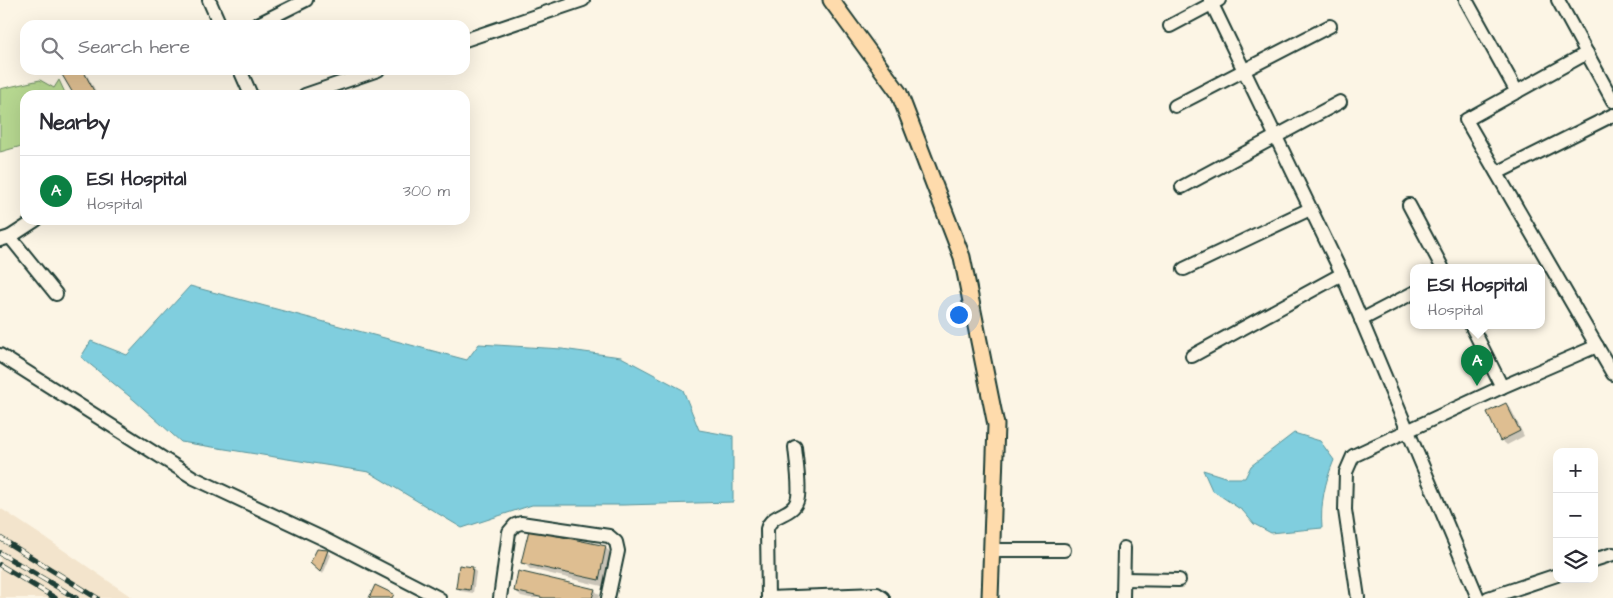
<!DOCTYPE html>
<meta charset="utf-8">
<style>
body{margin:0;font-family:"Architects Daughter",sans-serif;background:#f7f7f7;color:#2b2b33}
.controls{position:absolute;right:15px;bottom:15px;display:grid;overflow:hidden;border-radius:10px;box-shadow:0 5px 20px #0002}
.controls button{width:45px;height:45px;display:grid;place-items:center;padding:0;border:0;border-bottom:1px solid #e1e1e2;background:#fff;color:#2b2b33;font:25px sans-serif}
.you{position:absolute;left:958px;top:314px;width:18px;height:18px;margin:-12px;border:4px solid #fff;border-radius:50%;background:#1a73e8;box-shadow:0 0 0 8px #1a73e833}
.badge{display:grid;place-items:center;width:32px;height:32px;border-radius:50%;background:#0b8043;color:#fff;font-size:16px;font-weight:700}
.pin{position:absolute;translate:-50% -41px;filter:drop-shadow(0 1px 2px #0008)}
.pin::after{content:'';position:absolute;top:26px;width:18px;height:15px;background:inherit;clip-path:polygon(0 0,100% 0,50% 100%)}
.popup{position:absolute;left:1410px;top:264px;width:135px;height:65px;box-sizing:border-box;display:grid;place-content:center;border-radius:10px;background:#fff;filter:drop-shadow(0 1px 4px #0005);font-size:16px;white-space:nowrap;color:#7c7c81}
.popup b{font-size:19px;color:#2b2b33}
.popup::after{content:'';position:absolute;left:50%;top:100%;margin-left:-10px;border:10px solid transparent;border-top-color:#fff}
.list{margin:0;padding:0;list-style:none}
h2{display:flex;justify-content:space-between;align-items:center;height:65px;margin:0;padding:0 20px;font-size:21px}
h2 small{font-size:16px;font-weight:400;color:#7c7c81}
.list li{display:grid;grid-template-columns:32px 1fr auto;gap:15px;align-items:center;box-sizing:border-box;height:70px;padding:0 20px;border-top:1px solid #e1e1e2}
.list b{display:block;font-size:19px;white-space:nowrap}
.list p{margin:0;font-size:16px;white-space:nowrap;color:#7c7c81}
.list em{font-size:16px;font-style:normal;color:#7c7c81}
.icon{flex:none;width:28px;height:28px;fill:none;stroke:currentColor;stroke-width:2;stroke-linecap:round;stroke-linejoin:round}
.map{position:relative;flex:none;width:1613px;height:598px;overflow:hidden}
.search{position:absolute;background:#fff;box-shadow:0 5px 20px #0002;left:20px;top:20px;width:450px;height:55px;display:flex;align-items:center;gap:12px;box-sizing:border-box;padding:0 18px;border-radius:15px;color:#7c7c81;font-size:19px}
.panel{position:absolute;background:#fff;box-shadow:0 5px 20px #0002;left:20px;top:90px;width:450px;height:135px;border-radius:15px}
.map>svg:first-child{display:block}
.built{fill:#f3e4cc}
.green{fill:#b6d790;stroke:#6a8a62}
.water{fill:#80cede;stroke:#59949a}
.shadow{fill:#0003}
.building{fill:#debe91;stroke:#1f3d34}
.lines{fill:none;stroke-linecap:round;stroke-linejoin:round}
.minor-casing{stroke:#1f3d34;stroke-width:16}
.major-casing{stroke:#1f3d34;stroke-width:19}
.minor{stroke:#fcf5e5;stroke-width:12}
.major{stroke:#fedbac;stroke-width:15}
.rail-casing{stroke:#1f3d34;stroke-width:5.5}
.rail{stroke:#fcf5e5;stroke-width:4;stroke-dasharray:11;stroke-linecap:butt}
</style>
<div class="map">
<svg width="1613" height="598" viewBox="0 0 1613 598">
<rect width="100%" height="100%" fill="#fcf5e5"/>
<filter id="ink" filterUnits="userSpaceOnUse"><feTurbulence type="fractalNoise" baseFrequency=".02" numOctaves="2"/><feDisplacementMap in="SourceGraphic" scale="10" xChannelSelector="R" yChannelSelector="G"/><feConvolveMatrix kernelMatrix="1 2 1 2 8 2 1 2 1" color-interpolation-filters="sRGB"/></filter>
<g filter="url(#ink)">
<!-- built -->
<path class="built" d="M0 508 53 543 133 598H0Z"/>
<!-- green -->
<path class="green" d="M40 80 54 88 59 80 66 95H25V145L0 152V89Z"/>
<!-- water -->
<g class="water">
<path d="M190 286 467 360 479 344 562 349 621 357 683 390 699 430 733 436V502L623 505H532L462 528 369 472 181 442 134 400 81 357 91 341 127 355Z"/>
<path d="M1294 433 1320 441 1334 460C1325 482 1320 504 1322 528L1271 533 1254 524 1243 511 1212 490 1203 470 1228 478H1245L1251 466Z"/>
</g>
<!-- shadow -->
<g class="shadow">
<path d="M69 70H84L98 95H75Z"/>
<path d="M1506 404 1511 409 1524 436 1507 445 1501 440Z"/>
<path d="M605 547 613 555 606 587 530 569 523 562Z"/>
<path d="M318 550 328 552 331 555 323 574 315 566Z"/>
<path d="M472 568 476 572 473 593 460 591 457 587Z"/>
<path d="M595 590 600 596 599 598H530L521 596 516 591Z"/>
</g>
<!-- building -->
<g class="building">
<path d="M66 70H83L96 95H74L61 73Z"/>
<path d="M1506 403 1520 431 1500 441 1487 412Z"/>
<path d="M529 530 606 546 599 580 521 563Z"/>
<path d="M317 549 328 550 320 572 310 563Z"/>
<path d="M459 565 473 567 470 590 456 588Z"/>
<path d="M518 571 595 589 592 598H544L514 591Z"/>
<path d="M375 585 394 594 392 598H369Z"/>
</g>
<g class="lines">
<!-- minor casing -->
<g class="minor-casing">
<g id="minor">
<path d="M209 0 220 25"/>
<path d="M1210 0 1342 274 1478 598"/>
<path d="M1466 0 1517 92"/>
<path d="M1558 0 1613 101"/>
<path d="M256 25 306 0"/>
<path d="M1170 26 1219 0"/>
<path d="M465 40 583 0"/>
<path d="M1587 53 1466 120 1613 374"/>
<path d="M240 70 251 95"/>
<path d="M305 95 378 70"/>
<path d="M1175 106 1330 26"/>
<path d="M1497 173 1613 115"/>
<path d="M1182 187 1340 102"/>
<path d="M1409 205 1442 267"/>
<path d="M10 237 36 220"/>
<path d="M0 240 10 237 56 294"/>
<path d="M1184 269 1310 209"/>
<path d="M1361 320 1413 293"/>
<path d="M1471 325 1502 387"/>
<path d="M0 355 194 478 324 539 439 598"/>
<path d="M1192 356 1342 274"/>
<path d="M991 550H1064"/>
<path d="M1594 560 1613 554"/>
<path d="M1124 579 1179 580"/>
<path d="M500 598 509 532 515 525 521 523 609 536 616 542 618 551 608 598"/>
<path d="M768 598 767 529C771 513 792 516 797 501 801 491 796 459 795 447"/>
<path d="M768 598 877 594 883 598"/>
<path d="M1123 598 1124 548"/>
<path d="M1358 598 1345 510 1346 472 1353 456 1502 387 1597 346"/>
<path d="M1488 598 1557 575"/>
</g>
</g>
<!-- major casing -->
<g class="major-casing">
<path id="major" d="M831 0 899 93 962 257 996 425 990 598"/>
</g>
<!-- minor -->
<use href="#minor" class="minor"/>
<!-- major -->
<use href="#major" class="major"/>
<!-- rail casing -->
<g class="rail-casing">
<g id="rail">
<path d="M0 538 97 598"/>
<path d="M0 553 76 598"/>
<path d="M0 565 55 598"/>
</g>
</g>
<!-- rail -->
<use href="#rail" class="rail"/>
</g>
</g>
</svg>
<div class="controls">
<button>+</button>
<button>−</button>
<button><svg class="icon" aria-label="layers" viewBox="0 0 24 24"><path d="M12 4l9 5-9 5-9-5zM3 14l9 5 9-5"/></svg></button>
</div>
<div class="you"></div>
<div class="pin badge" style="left:1477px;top:386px">A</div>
<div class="popup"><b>ESI Hospital</b>Hospital</div>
<div class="search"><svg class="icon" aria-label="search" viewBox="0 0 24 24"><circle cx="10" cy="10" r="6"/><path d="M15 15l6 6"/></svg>Search here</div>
<section class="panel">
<h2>Nearby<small></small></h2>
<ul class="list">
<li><span class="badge">A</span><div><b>ESI Hospital</b><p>Hospital</p></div><em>300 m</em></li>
</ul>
</section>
</div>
